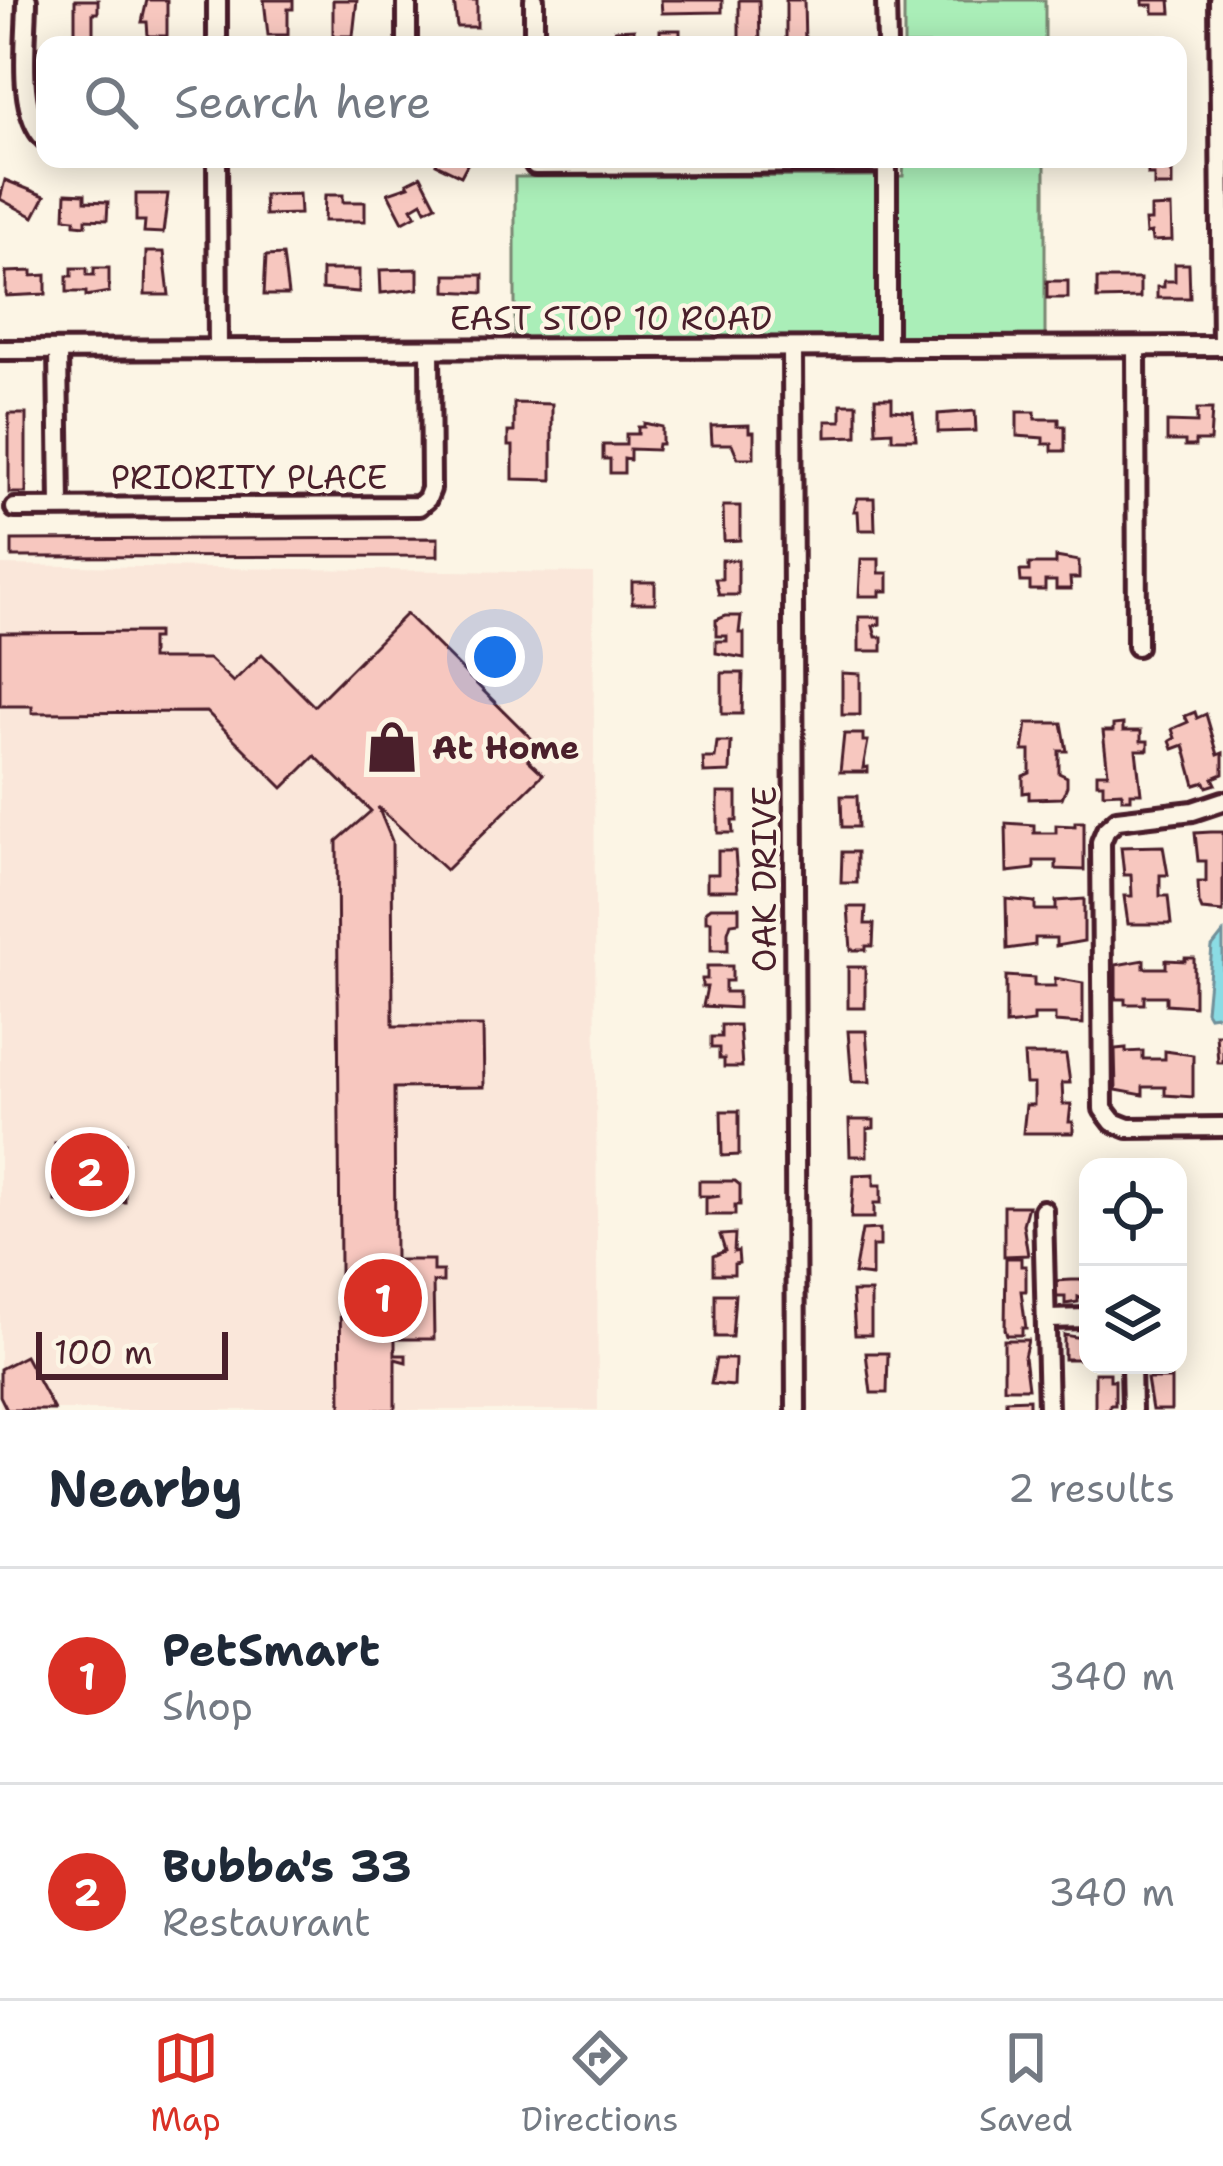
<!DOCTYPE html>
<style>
body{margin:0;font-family:"Shantell Sans",sans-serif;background:#f6f6f7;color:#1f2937}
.controls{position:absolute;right:36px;bottom:36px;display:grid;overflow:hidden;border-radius:24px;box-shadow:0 6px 30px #0003}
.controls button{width:108px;height:108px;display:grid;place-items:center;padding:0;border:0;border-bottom:3px solid #e0e1e3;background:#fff;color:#1f2937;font:60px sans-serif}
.scale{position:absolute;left:36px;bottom:30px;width:192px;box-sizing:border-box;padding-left:12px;border:6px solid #4a1f2b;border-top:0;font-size:33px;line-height:42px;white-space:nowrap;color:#4a1f2b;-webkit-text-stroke:9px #fcf5e5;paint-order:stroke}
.you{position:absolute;left:495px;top:657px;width:42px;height:42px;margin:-30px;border:9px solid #fff;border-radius:50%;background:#1a73e8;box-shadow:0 0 0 18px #1a73e833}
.badge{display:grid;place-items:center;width:78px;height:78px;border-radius:50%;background:#d93025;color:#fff;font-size:39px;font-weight:700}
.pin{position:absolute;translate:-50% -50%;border:6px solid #fff;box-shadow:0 3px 12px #0006}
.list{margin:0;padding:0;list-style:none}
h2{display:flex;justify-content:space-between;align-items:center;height:156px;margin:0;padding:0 48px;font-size:51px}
h2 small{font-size:39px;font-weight:400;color:#747a83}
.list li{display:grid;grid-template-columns:78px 1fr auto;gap:36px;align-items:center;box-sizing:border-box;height:216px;padding:0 48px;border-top:3px solid #e0e1e3}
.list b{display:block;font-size:45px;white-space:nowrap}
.list p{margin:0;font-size:39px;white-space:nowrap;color:#747a83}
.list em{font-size:39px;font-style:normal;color:#747a83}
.icon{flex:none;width:66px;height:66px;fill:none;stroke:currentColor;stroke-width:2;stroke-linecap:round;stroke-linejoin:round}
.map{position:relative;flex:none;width:1223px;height:1410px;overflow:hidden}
.search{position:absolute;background:#fff;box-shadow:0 6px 30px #0003;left:36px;right:36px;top:36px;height:132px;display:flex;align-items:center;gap:30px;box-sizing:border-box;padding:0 42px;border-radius:24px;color:#747a83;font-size:45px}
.sheet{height:588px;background:#fff}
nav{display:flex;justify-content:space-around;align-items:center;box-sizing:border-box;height:168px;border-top:3px solid #e0e1e3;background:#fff;font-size:33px;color:#747a83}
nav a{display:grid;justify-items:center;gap:6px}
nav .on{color:#d93025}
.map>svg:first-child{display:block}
.built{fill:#fae7da}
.green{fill:#aaeeb8;stroke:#7a8672;stroke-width:3}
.water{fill:#8bdce4;stroke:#71909a;stroke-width:3}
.building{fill:#f7c7bf;stroke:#4a1f2b;stroke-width:3}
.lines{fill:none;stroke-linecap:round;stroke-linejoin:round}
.minor-casing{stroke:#4a1f2b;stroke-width:26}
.minor{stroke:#fcf5e5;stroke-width:16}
.labels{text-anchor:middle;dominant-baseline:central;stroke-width:9;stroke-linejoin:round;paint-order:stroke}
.street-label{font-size:33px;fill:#4a1f2b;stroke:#fcf5e5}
.poi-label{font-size:33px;font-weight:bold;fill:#4a1f2b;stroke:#fcf5e5;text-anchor:start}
</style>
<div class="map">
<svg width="1223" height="1410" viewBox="0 0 1223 1410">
<rect width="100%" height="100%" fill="#fcf5e5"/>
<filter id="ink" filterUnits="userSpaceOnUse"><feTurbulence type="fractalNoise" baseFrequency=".00833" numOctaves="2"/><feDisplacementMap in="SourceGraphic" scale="24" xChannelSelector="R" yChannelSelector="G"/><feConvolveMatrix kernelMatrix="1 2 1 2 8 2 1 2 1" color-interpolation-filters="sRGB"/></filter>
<g filter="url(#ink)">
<!-- built -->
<path class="built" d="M0 565 593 573 598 1410H0Z"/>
<!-- green -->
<g class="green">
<rect x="904" y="0" width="141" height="45"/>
<path d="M904 159H1045V338L515 339V177L903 176Z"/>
</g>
<!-- water -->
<path class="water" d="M1223 933V1014L1209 1016 1206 1011 1212 947Z"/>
<!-- building -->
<g class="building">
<path d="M75 0H98V13H93V40H75Z"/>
<path d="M147 0H167V36H148L147 22H142Z"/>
<path d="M264 0H293V9H288V35H268Z"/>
<path d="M333 0H357L353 36H333Z"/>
<path d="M454 0H477V27H457Z"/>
<path d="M661 0H722V12L662 13Z"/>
<path d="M739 0H759L760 45H739Z"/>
<path d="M786 0H804L805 45H786Z"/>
<path d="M1143 0H1170L1171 13H1153V5H1143Z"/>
<path d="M634 29V45H615V30Z"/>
<rect x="660" y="30" width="20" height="15"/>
<path d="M1171 37V45H1147V39Z"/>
<path d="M438 159H470L461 176 436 164Z"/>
<path d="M1148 159H1172V186H1154V175H1148Z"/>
<path d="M421 176 436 205 426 210 422 202 412 208 416 215 403 222 388 193 409 186 407 183Z"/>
<path d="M5 180 45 196 34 217 0 199Z"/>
<path d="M66 193 85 194V201L108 202 107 220 86 219V225L75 224V219L65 218Z"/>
<path d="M136 194H168L163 233 144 232 145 221H136Z"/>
<path d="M299 194 300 214 265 215 264 195Z"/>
<path d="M325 195H343V202H365V221H324Z"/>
<path d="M1171 207 1172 240 1152 241 1151 233 1146 234 1145 221H1151V208Z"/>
<path d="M146 252H164L169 295H145Z"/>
<path d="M283 255 288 295H264L266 256Z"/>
<path d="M1175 264H1189L1190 298H1157V287H1164V281H1175Z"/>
<path d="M72 268H87V275H94V268H109V292L86 296V292H67V276H72Z"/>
<path d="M418 269V289L381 293 380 270Z"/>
<path d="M322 270H359V292L322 289Z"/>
<path d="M32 271V276L46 275V294L6 296V272Z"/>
<path d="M446 275H483V293L446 291Z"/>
<path d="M1097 279H1140V298L1097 299Z"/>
<rect x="1047" y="281" width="21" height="17"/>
<path d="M875 398H892V410L913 412 916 439H892V431L876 432Z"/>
<path d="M514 403 552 404V480L513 479V446H508V432H514Z"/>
<path d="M841 404H857V436L826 437V421H841Z"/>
<path d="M1197 409H1212L1210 441H1195V446H1185V441H1167V422L1197 423Z"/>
<path d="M975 411 976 431 938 432V414Z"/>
<path d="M1017 412H1035V419H1059V426H1065V451H1052V444H1043V438L1017 436Z"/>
<rect x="9" y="414" width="17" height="79"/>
<path d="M644 423 662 427V444H658L657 450 630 449V460L624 459V473H610V459H603V445H626V434H638V427H644Z"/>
<path d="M749 425V432H754V458H738L732 444H712L711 426Z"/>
<path d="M858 498H874L875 530H859L858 511H854Z"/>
<path d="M723 506H740V540L724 541Z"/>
<path d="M438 538V556L12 557V540Z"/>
<path d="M1056 557 1079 561V578H1070L1071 589H1056V581H1045V590H1030V582H1021L1020 571H1029V564H1056Z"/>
<path d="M861 559H879V573H888V591H880V596H859Z"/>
<path d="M722 560H738V595H719L715 579H722Z"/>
<rect x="632" y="582" width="23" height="21"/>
<path d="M406 614 540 747 528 760 543 774 446 870 378 807 392 841 393 1026H483L484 1087 394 1088 395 1260H433V1271H443V1282H433L434 1339H395V1355H406V1362L395 1359V1410H341L337 841 371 811 315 756 283 788 207 712 32 713V706H0V633L157 632V639H151V659H209L233 682 262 654 314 706Z"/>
<path d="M726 616H741L739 633H744V658L716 653V641H727V636H716V620Z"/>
<path d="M859 617H880V624L873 626 876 637H882V651H859Z"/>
<path d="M722 673H743L742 714H722Z"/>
<path d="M842 673 860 674V715H842Z"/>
<path d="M1195 712 1197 718 1206 714 1218 755 1223 753V774L1213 778 1216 784 1207 787 1205 782 1195 785 1184 745 1173 749 1170 741 1175 738 1172 729 1188 722 1185 716Z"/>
<path d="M1027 723H1062L1067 751H1059V773L1067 777V786L1062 798 1029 799V792L1023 793V776L1030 773V751H1023Z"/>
<path d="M1123 724V731H1141V741H1148V750H1136L1141 793H1131V799H1122V792L1103 793V783H1097V773H1108L1103 731H1113V725Z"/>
<path d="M844 734H863V741H868L863 768 868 767V772H840Z"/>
<path d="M717 742H731L730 772 704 773 703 758H715Z"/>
<path d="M718 793H737V821H732L733 833H718Z"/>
<path d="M841 796H857L858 827H842Z"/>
<path d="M1075 822H1084V870L1056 869V861H1034V869L1007 872 1006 823 1034 825V833H1056V825L1075 826Z"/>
<path d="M1211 832H1223V912L1202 910 1199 903 1198 882H1206V861H1198L1195 833Z"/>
<path d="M1163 846 1168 875H1160V896H1168L1171 924H1128L1124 896H1132L1131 875H1124L1121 847Z"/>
<path d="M718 851H735L738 890H707V874H718Z"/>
<path d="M842 852H857V883H841Z"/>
<path d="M1006 899 1035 902V910H1056V901L1084 899V941L1056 946V938H1035V945L1007 949Z"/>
<path d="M711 907H739V922L731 923 728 932V950H711V921H706V911Z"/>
<path d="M848 907H866L865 924H874L873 946H866V950H851Z"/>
<path d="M1185 958H1194V1006L1166 1004V996H1144V1004H1125V999H1116V965L1144 960V968H1166V960L1185 961Z"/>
<path d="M707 966H732V981H725V992H738V1008L703 1006 707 987H702V979H707Z"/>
<rect x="848" y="967" width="17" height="41"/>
<path d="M1006 976 1034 978V986H1055V978L1083 983V1024L1055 1022V1015H1034V1022L1006 1025Z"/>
<path d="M721 1025H739L742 1067H724V1059H719V1048H711V1037H721Z"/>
<path d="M848 1031H866L870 1082H852Z"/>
<path d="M1216 1034H1223V1063H1218Z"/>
<path d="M1126 1048V1052L1143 1051V1059H1165V1051L1193 1055V1097L1165 1095V1087H1143V1095L1116 1090 1115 1049Z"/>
<path d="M1024 1055H1066L1070 1083H1062L1063 1104H1071L1069 1122H1073V1133H1023L1026 1105H1034V1084H1026Z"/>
<path d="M721 1111H739V1155L722 1156Z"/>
<path d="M849 1120H874V1128L867 1129V1156H850Z"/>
<path d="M95 1136H113V1143H125V1202L55 1201V1143H95Z"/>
<path d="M874 1174V1185H881V1203H874V1218H851L854 1175Z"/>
<path d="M699 1181H735L740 1185V1205H735V1215H706V1198L720 1196H699Z"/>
<path d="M1004 1206H1028L1023 1224 1028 1255 1004 1256Z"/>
<path d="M880 1229V1246H872V1276L854 1274 862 1230Z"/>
<path d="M735 1234 734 1252 738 1251 739 1263 734 1264V1274H713V1256L725 1251 720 1235Z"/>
<path d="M1006 1258H1021V1266H1026V1291H1021L1026 1328H1022V1335H1007L1005 1329Z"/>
<path d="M1072 1280H1088V1301L1078 1297V1302L1065 1304V1297H1054V1281Z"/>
<path d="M852 1292H871V1335H855Z"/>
<path d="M715 1294H735L732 1337H715Z"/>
<path d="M1064 1335 1088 1339V1359H1064Z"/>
<path d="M1004 1340H1028L1024 1357 1028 1388H1004Z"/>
<path d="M866 1353H888L887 1393H871Z"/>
<path d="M25 1356 54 1410H7L0 1396V1369Z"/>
<path d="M716 1359H735L734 1386 711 1384Z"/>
<path d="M1095 1373H1110V1380H1115V1405H1110V1410H1095Z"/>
<path d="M1147 1379H1171V1410H1152Z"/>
<path d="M1029 1399V1410H1006V1400Z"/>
</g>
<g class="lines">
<!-- minor casing -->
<g class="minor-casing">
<g id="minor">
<path d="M27 0C27 39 16 111 45 139"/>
<path d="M217 0V45"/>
<path d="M407 0V45"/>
<path d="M534 0V45"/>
<path d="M886 0 887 45"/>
<path d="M1219 0 1222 346"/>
<path d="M217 159 218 349"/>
<path d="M535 159V165L887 163"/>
<path d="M887 159V348"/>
<path d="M792 348 796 1410"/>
<path d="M1136 348 1137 646"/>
<path d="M0 350 1223 346"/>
<path d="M58 350 60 507"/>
<path d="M15 508 419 506 427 499 431 489 430 349"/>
<path d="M1223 801 1193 811 1117 820 1106 830 1101 842 1103 1109 1113 1122 1128 1128 1223 1127"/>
<path d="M1043 1210 1048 1410"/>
<path d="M1048 1319 1088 1318"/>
<path d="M1131 1365 1132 1410"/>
</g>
</g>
<!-- minor -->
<use href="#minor" class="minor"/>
</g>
</g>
<!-- icons -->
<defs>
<g id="shop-bare" transform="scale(4.14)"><path d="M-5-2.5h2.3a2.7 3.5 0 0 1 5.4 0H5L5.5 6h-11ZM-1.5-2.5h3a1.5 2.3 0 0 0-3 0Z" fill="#4a1f2b" stroke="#fcf5e5" stroke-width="2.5" paint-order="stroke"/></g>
</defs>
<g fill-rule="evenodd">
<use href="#shop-bare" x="392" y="747"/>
</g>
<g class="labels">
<!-- street labels -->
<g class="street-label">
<text x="611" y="318">EAST STOP 10 ROAD</text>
<text x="249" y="477">PRIORITY PLACE</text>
<text transform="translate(764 879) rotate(-90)">OAK DRIVE</text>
</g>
<!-- poi labels -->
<g class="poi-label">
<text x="432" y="747">At Home</text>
</g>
</g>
</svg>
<div class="controls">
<button><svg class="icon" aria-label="locate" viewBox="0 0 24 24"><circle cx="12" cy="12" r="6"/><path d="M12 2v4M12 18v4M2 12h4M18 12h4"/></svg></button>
<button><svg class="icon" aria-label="layers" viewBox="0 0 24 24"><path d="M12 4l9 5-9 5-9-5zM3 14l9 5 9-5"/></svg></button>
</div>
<div class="scale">100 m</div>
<div class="you"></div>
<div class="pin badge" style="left:383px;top:1298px">1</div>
<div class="pin badge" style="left:90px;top:1172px">2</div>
<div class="search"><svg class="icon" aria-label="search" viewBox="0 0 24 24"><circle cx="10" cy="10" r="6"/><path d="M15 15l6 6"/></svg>Search here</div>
</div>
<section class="sheet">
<h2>Nearby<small>2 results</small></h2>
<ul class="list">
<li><span class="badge">1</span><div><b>PetSmart</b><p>Shop</p></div><em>340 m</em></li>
<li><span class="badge">2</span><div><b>Bubba's 33</b><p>Restaurant</p></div><em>340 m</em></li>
</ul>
</section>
<nav>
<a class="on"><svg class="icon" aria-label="map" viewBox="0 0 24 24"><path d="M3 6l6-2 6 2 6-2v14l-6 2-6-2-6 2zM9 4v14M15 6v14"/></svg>Map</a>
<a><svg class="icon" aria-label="directions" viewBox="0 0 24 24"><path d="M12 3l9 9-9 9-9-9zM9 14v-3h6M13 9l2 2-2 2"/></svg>Directions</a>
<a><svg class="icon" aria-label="saved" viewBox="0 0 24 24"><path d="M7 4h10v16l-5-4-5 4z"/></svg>Saved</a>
</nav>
